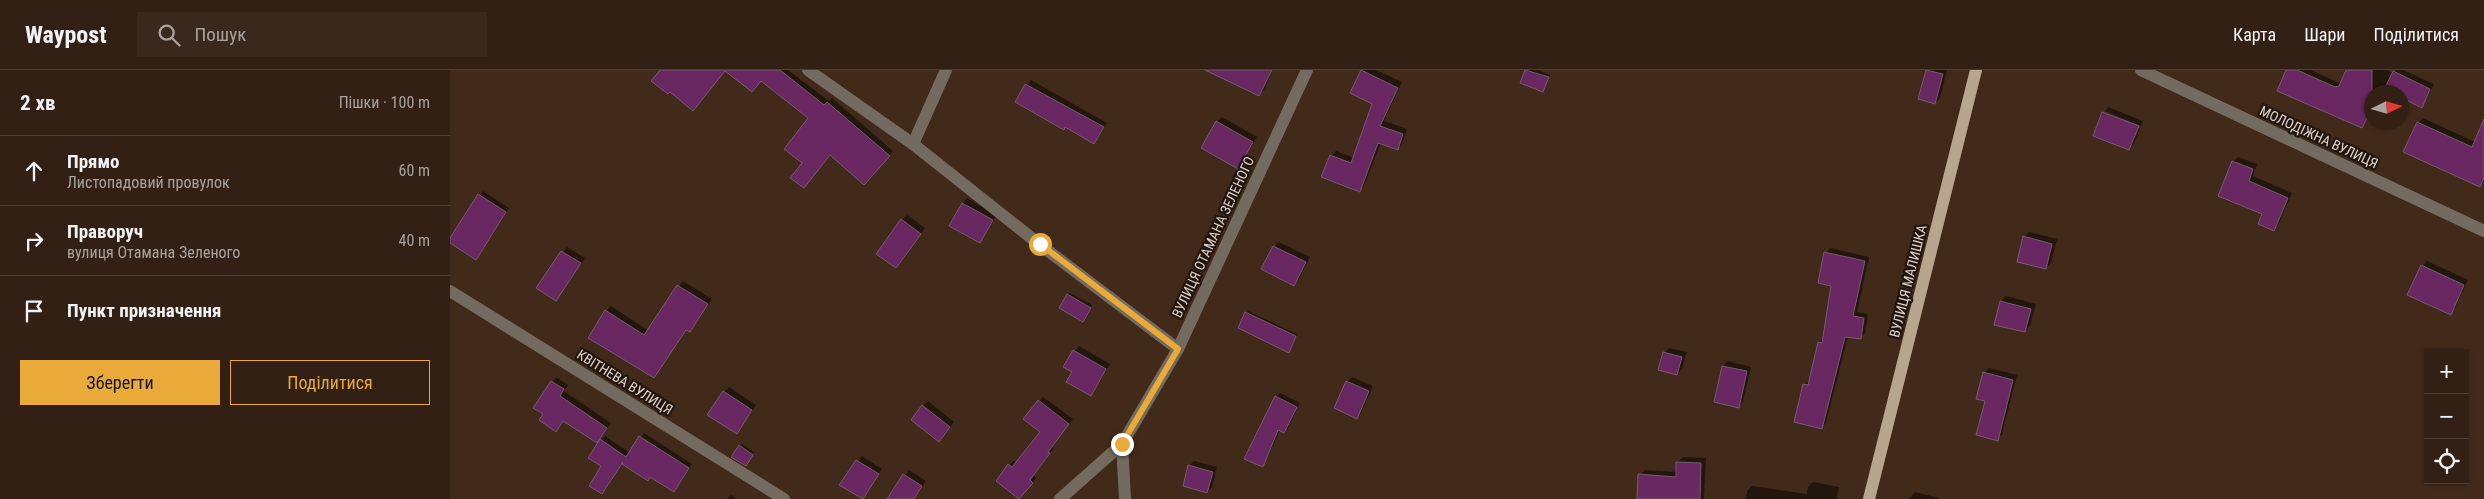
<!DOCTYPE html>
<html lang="uk">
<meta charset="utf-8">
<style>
body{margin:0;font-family:"Roboto Condensed",sans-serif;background:#3a281d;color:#f1f3f6}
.controls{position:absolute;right:15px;bottom:15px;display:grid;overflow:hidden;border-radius:0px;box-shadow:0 1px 4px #0004}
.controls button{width:45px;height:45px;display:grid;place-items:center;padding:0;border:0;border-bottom:1px solid #4d3e34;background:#322014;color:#f1f3f6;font:25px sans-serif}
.compass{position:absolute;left:1914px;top:15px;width:45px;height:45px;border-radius:50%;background:#322014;box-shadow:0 1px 4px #0004;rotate:85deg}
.stop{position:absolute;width:15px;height:15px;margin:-11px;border:4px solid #eaaa39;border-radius:50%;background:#fff}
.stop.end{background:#eaaa39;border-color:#fff;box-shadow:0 1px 5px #0008}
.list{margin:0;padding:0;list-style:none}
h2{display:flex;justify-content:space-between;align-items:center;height:65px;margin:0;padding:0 20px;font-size:21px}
h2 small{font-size:16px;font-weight:400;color:#a8a3a0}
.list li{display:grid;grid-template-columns:32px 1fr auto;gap:15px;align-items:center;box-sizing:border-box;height:70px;padding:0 20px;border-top:1px solid #4d3e34}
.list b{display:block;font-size:19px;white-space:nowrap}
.list p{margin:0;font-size:16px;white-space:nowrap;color:#a8a3a0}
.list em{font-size:16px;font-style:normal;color:#a8a3a0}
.actions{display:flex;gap:10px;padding:15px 20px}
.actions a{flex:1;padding:11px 0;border:1px solid #eaaa39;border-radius:0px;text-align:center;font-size:18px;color:#eaaa39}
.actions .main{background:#eaaa39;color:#111}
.icon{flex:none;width:28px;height:28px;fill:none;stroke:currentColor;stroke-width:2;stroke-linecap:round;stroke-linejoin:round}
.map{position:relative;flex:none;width:2034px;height:429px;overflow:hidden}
header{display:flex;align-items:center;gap:30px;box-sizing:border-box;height:70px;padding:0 25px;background:#322014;border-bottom:1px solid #4d3e34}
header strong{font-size:24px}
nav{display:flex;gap:28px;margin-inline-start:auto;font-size:18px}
.search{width:350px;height:45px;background:#3a281d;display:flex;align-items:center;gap:12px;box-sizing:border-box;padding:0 18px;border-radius:0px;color:#a8a3a0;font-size:19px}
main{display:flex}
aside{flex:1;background:#322014}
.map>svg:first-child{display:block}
.shadow{fill:#0007}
.building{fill:#6a2863;stroke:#735b6f}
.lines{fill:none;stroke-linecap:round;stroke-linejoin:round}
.minor{stroke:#746b60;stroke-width:12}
.major{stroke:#b7a58f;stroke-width:12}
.route{stroke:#eaaa39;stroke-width:6}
.labels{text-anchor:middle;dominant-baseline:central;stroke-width:4.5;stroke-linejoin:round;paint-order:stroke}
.street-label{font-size:14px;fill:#e1d1c7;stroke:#20150f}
</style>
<header>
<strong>Waypost</strong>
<div class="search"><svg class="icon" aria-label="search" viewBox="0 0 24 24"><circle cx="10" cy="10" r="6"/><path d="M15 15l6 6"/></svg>Пошук</div>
<nav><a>Карта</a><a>Шари</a><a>Поділитися</a></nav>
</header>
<main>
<aside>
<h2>2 хв<small>Пішки · 100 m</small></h2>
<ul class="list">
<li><svg class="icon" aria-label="ahead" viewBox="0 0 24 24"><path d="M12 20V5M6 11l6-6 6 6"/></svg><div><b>Прямо</b><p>Листопадовий провулок</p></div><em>60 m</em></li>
<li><svg class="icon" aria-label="right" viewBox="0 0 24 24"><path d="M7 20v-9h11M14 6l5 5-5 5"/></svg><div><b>Праворуч</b><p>вулиця Отамана Зеленого</p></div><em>40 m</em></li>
<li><svg class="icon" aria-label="arrive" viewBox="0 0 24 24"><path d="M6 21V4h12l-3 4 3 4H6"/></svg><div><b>Пункт призначення</b></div></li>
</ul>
<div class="actions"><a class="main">Зберегти</a><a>Поділитися</a></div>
</aside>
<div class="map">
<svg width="2034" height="429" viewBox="0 0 2034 429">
<rect width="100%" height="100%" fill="#422a1a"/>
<!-- shadow -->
<g class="shadow">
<path d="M276 0H338L379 31 382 28 443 81 418 109 380 84 353 93 360 48 311 10Z"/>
<path d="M783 0H823L814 20 809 24Z"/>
<path d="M913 0H926L952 12 934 51 957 59 952 74 948 79 931 73 914 116 909 120 881 86 886 81 904 88 923 33Z"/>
<path d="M1076 0H1088L1100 5 1093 20 1072 12Z"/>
<path d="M1477 0H1497L1490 28 1485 33Z"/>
<path d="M1838 0H1861L1891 14 1897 0H1937L1943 3 1946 0H1953L1984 14 1972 36 1952 27V22H1922V41L1912 56Z"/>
<path d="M581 10 657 53 648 68 644 72 567 32Z"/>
<path d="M1658 37 1693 51 1691 56 1655 41Z"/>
<path d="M1654 42V44L1690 58 1684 74 1679 78 1645 65Z"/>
<path d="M772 47 807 67 788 97 767 52Z"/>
<path d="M1973 48 2025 72 2034 55V111L2030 116 1968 53Z"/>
<path d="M1788 87 1807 94 1803 106 1842 123 1828 155 1824 160 1783 92Z"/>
<path d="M33 121 59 138 30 184 0 170Z"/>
<path d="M517 128 547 145 529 172 513 133Z"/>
<path d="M457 145 475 158 446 197 452 150Z"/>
<path d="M1579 162 1607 169 1601 193 1596 198 1574 167Z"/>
<path d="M829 172 860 187 849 209 844 214 824 177Z"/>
<path d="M117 177 135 188 106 230 88 218Z"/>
<path d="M1380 178 1419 187 1407 242 1418 244 1415 263 1410 268 1398 266 1376 353 1372 357 1354 315 1360 310 1369 272 1374 268 1383 215 1376 183Z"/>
<path d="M1977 191 2018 210 2005 238 2000 243 1972 196Z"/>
<path d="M233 211 262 229 244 256 240 260 237 259 204 306 156 241 161 236 199 261Z"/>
<path d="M620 223 642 235 635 248 618 225Z"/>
<path d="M1556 226 1586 234 1580 256 1575 261 1551 231Z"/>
<path d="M798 241 847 264 841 279 839 281 796 243Z"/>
<path d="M629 276 660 294 641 325 624 302V281Z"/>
<path d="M1219 278 1237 282 1232 299 1227 304 1214 283Z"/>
<path d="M1278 291 1301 297 1293 332 1288 337 1273 296Z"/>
<path d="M1539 298 1567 305 1552 364 1547 369 1536 330 1534 303Z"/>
<path d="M106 307 118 315 114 321 161 353 147 372 113 351 106 360 95 344 85 338Z"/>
<path d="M902 307 923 316 911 343 906 348 897 312Z"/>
<path d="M279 317 306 335 287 363 274 322Z"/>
<path d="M830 323 850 333 838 358 834 362 830 360 816 391 812 395 826 327Z"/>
<path d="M593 327 623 349 601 377 604 378 583 405 586 408 574 423 559 395 564 391 567 393 591 362 589 331Z"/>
<path d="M478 331 504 352 489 370 473 336Z"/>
<path d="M194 363 242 394 228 416 223 421 201 406 197 409 172 393 156 419 151 370 155 366 180 383Z"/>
<path d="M292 374 304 382 298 392 290 376Z"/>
<path d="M412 386 432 399 412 428 391 415Z"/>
<path d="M1233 387 1256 388 1254 429H1188L1190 405 1195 400 1227 402 1228 392Z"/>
<path d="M744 391 767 397 762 417 757 422 739 396Z"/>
<path d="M459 400 476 411 464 429H441Z"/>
<path d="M1363 412 1389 417 1387 429H1296L1297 421 1302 416 1357 424 1358 417Z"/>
<path d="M1465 422 1489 428V429H1459Z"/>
<path d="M281 425 287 429H277Z"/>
</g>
<!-- building -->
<g class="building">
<path d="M210 0H330L374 35 377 32 440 86 414 115 380 85 354 118 340 108 352 93 334 79 358 48 311 11 302 22 275 1 243 41 220 22 218 24 201 11Z"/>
<path d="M755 0H822L809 26Z"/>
<path d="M911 0 948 18 930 56 953 64 948 80 928 73 910 122 871 107 880 85 901 93 922 34 900 23Z"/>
<path d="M1075 0 1099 7 1093 22 1070 13Z"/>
<path d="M1476 0 1493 4 1485 34 1468 29Z"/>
<path d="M1836 0H1847L1885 17 1889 16 1896 0H1922V38L1912 58 1827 21Z"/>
<path d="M1943 1 1980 19 1972 38 1952 28V22L1934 20Z"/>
<path d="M575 14 654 57 644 74 615 57 614 60 565 32Z"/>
<path d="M1652 42 1689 56 1679 80 1643 66Z"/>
<path d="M2034 49V108L2030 117 1953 82 1967 52 2022 77Z"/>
<path d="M766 51 803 72 788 99 751 78Z"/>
<path d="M1782 91 1803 99 1799 111 1838 128 1824 161 1808 154 1812 144 1768 126Z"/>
<path d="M28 124 56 142 26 190 0 173V168Z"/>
<path d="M512 133 543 150 530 173 499 156Z"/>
<path d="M451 149 471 164 446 198 426 184Z"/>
<path d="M1573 166 1602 174 1596 199 1567 192Z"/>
<path d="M823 176 856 192 844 216 811 199Z"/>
<path d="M111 181 131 193 106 231 86 218Z"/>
<path d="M1374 182 1415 191 1403 246 1414 248 1411 269 1395 267 1372 359 1344 352 1353 314 1358 315 1368 272 1372 273 1381 216 1368 213Z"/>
<path d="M1971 195 2014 215 2001 245 1957 225Z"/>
<path d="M227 215 258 234 240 262 236 260 204 308 138 268 155 240 194 265Z"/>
<path d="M617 224 641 238 633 252 609 238Z"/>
<path d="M1550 231 1581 239 1575 262 1544 255Z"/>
<path d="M795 242 846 266 839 283 788 258Z"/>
<path d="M623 280 656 299 641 326 616 312 622 302 613 297Z"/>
<path d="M1213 282 1232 287 1227 305 1208 300Z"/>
<path d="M1272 296 1297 301 1289 338 1264 332Z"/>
<path d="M1533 302 1563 310 1548 371 1526 365 1535 331 1526 329Z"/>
<path d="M101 311 114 319 110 326 157 358 147 373 113 351 106 362 89 350 93 344 83 338Z"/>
<path d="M896 311 919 321 907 349 884 338Z"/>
<path d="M273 321 302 340 287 364 257 345Z"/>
<path d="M825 326 847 337 834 363 828 360 813 397 794 389Z"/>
<path d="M588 330 619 354 598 382 600 383 580 410 583 413 569 429 546 411 558 394 562 397 590 362 573 349Z"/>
<path d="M472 335 500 357 489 372 461 350Z"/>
<path d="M189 366 239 398 224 422 200 407 198 411 172 394 173 392 152 424 139 416 151 396 138 388 150 369 176 387Z"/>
<path d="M289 375 303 385 296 396 281 387Z"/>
<path d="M406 390 429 404 413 429 389 415Z"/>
<path d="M1226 392 1251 393 1250 429H1187L1188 404 1226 407Z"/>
<path d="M738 395 763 402 757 423 733 416Z"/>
<path d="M453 404 472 416 464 429H437Z"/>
</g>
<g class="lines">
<!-- minor -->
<g class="minor">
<path d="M358 0 463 74 589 174 728 279"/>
<path d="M1691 0 2034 161"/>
<path d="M463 74 496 0"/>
<path d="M0 221 334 429"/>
<path d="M610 429 672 374"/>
<path d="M675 429 672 374 728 279 857 0"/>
</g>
<!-- major -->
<path class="major" d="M1419 429 1526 0"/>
</g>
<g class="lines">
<!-- route -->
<path class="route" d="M590 174 728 279 672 374"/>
</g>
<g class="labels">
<!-- street labels -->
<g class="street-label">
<text transform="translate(1869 67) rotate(25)">МОЛОДІЖНА ВУЛИЦЯ</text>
<text transform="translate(763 167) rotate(-65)">ВУЛИЦЯ ОТАМАНА ЗЕЛЕНОГО</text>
<text transform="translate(1458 211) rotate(-76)">ВУЛИЦЯ МАЛИШКА</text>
<text transform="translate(175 312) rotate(32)">КВІТНЕВА ВУЛИЦЯ</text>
</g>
</g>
</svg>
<div class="controls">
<button>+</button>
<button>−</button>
<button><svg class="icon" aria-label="locate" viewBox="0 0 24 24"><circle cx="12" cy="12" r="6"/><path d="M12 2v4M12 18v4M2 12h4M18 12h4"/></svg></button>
</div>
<svg class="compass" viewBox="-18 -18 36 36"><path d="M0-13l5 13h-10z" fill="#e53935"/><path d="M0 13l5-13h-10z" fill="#a8a3a0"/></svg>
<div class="stop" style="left:590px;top:174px"></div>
<div class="stop end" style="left:672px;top:374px"></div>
</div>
</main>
